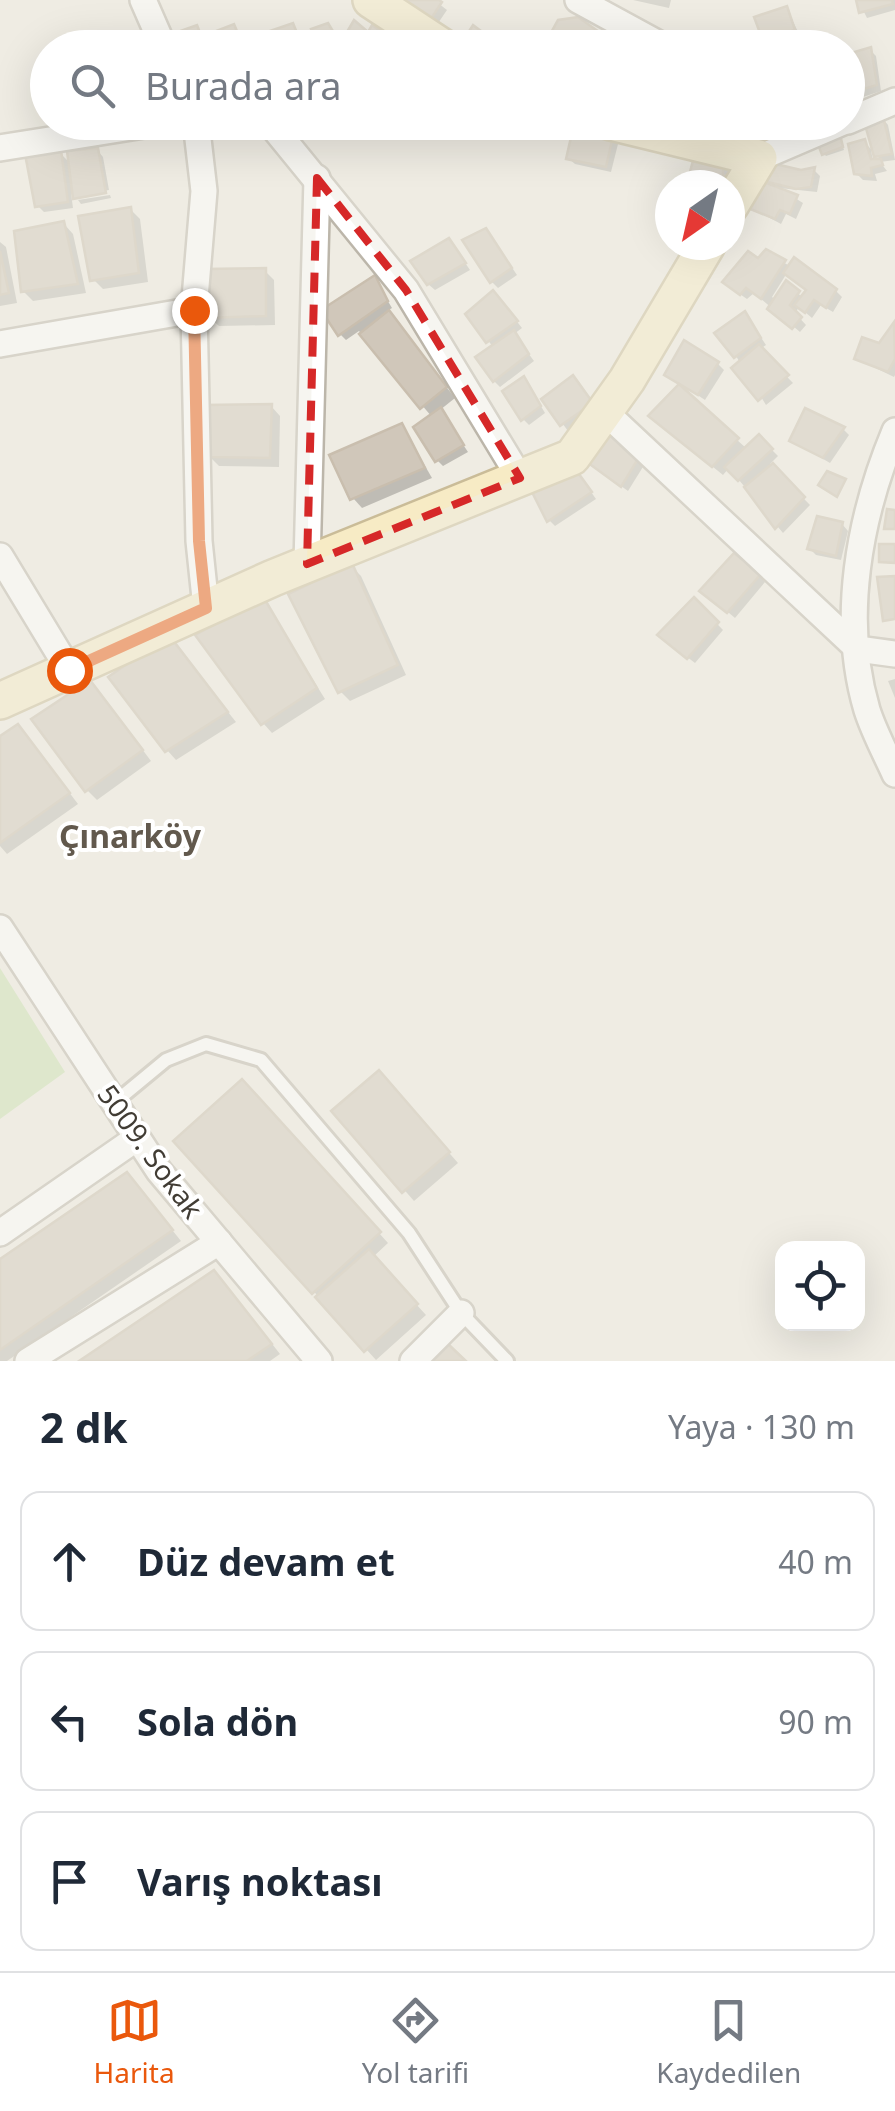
<!DOCTYPE html>
<html lang="tr">
<meta charset="utf-8">
<style>
body{margin:0;font-family:"Noto Sans",sans-serif;background:#f6f6f7;color:#1f2937}
.controls{position:absolute;right:30px;bottom:30px;display:grid;overflow:hidden;border-radius:20px;box-shadow:0 10px 40px #0002}
.controls button{width:90px;height:90px;display:grid;place-items:center;padding:0;border:0;border-bottom:2px solid #e0e1e3;background:#fff;color:#1f2937;font:50px sans-serif}
.compass{position:absolute;left:655px;top:170px;width:90px;height:90px;border-radius:50%;background:#fff;box-shadow:0 10px 40px #0002;rotate:214deg}
.stop{position:absolute;width:30px;height:30px;margin:-22px;border:8px solid #ea580c;border-radius:50%;background:#fff}
.stop.end{background:#ea580c;border-color:#fff;box-shadow:0 2px 10px #0008}
.list{margin:0;padding:0;list-style:none}
h2{display:flex;justify-content:space-between;align-items:center;height:130px;margin:0;padding:0 40px;font-size:42px}
h2 small{font-size:32px;font-weight:400;color:#747a83}
.list li{display:grid;grid-template-columns:65px 1fr auto;gap:30px;align-items:center;box-sizing:border-box;height:140px;margin:0 20px 20px;padding:0 20px;border:2px solid #e0e1e3;border-radius:20px}
.list b{display:block;font-size:38px;white-space:nowrap}
.list em{font-size:32px;font-style:normal;color:#747a83}
.icon{flex:none;width:55px;height:55px;fill:none;stroke:currentColor;stroke-width:2;stroke-linecap:round;stroke-linejoin:round}
.map{position:relative;flex:none;width:895px;height:1361px;overflow:hidden}
.search{position:absolute;background:#fff;box-shadow:0 10px 40px #0002;left:30px;right:30px;top:30px;height:110px;display:flex;align-items:center;gap:25px;box-sizing:border-box;padding:0 35px;border-radius:55px;color:#747a83;font-size:38px}
.sheet{height:610px;background:#fff}
nav{display:flex;justify-content:space-around;align-items:center;box-sizing:border-box;height:140px;border-top:2px solid #e0e1e3;background:#fff;font-size:28px;color:#747a83}
nav a{display:grid;justify-items:center;gap:5px}
nav .on{color:#ea580c}
.map>svg:first-child{display:block}
.green{fill:#cbe0b0}
.shadow{fill:#0003;fill-rule:evenodd}
.building{fill:#d0c7ba;stroke:#c9beae;stroke-width:2.5}
.lines{fill:none;stroke-linecap:round;stroke-linejoin:round}
.lane-casing{stroke:#bcb6aa;stroke-width:18}
.street-casing{stroke:#bcb6aa;stroke-width:30}
.secondary-casing{stroke:#cabc98;stroke-width:40}
.lane{stroke:#fff;stroke-width:12}
.street{stroke:#fff;stroke-width:25}
.secondary{stroke:#f7ebc5;stroke-width:35}
.route{stroke:#ea580c;stroke-width:12}
.marked{fill:none;stroke:#d62828;stroke-width:8;stroke-dasharray:20 12;stroke-linejoin:round}
.labels{text-anchor:middle;dominant-baseline:central;stroke-width:8;stroke-linejoin:round;paint-order:stroke}
.street-label{font-size:28px;fill:#413c34;stroke:#fff}
.quarter-label{font-size:32px;font-weight:bold;fill:#62594d;stroke:#fff}
</style>
<div class="map">
<svg width="895" height="1361" viewBox="0 0 895 1361">
<rect width="100%" height="100%" fill="#efece3"/>
<!-- green -->
<path class="green" d="M0 968 65 1072 0 1119Z"/>
<!-- shadow -->
<g class="shadow">
<path d="M412 0H434L447 10 432 32Z"/>
<path d="M633 0H671L669 8Z"/>
<path d="M858 0H895V10L867 18Z"/>
<path d="M787 9 800 36 771 46 765 40Z"/>
<path d="M600 36 607 42 603 48H559Z"/>
<path d="M870 50 876 56 881 91 854 100 848 93V56Z"/>
<path d="M882 118 888 125 895 160 880 162 887 171 875 174 877 181 863 180 856 173 864 142 876 154ZM871 150 882 161H873Z"/>
<path d="M459 122H478L471 132Z"/>
<path d="M700 122H741L742 131 720 133Z"/>
<path d="M576 127 619 140 611 172 575 164 568 158Z"/>
<path d="M840 136 844 150 826 156 824 154Z"/>
<path d="M97 150 103 157 109 190 77 195V199L71 193 73 208 44 212 38 206 60 153 71 164Z"/>
<path d="M722 164 728 170 730 185 690 182Z"/>
<path d="M768 165 801 172 814 170 820 176 817 192 779 188 803 203 796 219 786 214 781 224 746 205Z"/>
<path d="M110 195 111 198 81 204 78 200Z"/>
<path d="M130 209 140 219 148 282 103 289 93 279Z"/>
<path d="M64 224 73 234 86 293 33 301 23 291Z"/>
<path d="M491 237 517 275 498 288 492 282Z"/>
<path d="M0 242 6 247 17 303 0 306Z"/>
<path d="M455 248 470 270 435 290 428 284Z"/>
<path d="M766 253 836 291 842 297 833 312 821 305 812 318 799 307 795 313 806 325 800 332 754 293 747 299 731 288ZM787 273 808 291 803 298 787 283 776 300 772 297Z"/>
<path d="M264 270 274 280 275 325 219 326 209 317Z"/>
<path d="M374 278 392 308 387 311 455 398 440 410 468 452 443 466 437 460 432 417 359 331 346 340 340 334Z"/>
<path d="M499 299 522 328 514 334 534 361 500 387 494 381 493 347 469 315Z"/>
<path d="M745 314 766 345 760 349 793 383 766 405 736 356Z"/>
<path d="M895 326V375L894 377 857 359 880 346Z"/>
<path d="M718 364 724 370 705 400 667 375Z"/>
<path d="M529 386 545 413 529 425 523 419Z"/>
<path d="M679 388 746 448 759 437 778 456 770 464 810 505 783 533 729 468 723 475 661 425Z"/>
<path d="M545 400 597 410 568 431Z"/>
<path d="M271 406 280 416 279 467 219 466 209 456Z"/>
<path d="M402 426 432 478 362 508 353 498Z"/>
<path d="M603 428 646 462 628 491 589 463Z"/>
<path d="M843 429 849 435 830 463 792 441Z"/>
<path d="M577 472 596 499 555 526 549 520Z"/>
<path d="M842 524 848 531 841 560 816 555 810 549Z"/>
<path d="M351 566 361 576 406 675 350 701 340 691Z"/>
<path d="M759 576 765 582 735 618 709 596Z"/>
<path d="M694 600 723 630 695 663 666 641Z"/>
<path d="M264 601 325 699 272 733 263 723Z"/>
<path d="M169 638 236 722 176 760 167 750Z"/>
<path d="M895 679V698L888 681Z"/>
<path d="M100 693 151 761 97 800 87 790Z"/>
<path d="M27 737 78 804 7 854 0 846V739Z"/>
<path d="M388 1083 458 1163 414 1201 335 1111Z"/>
<path d="M252 1092 388 1243 373 1257 426 1315 376 1360 177 1141Z"/>
<path d="M136 1185 181 1241 7 1361H0V1262Z"/>
<path d="M224 1283 280 1354 270 1361H84Z"/>
</g>
<!-- building -->
<g class="building">
<path d="M409 0H439L442 2 425 28 400 12Z"/>
<path d="M856 0H892L893 4 859 13Z"/>
<path d="M787 6 795 30 763 41 754 17Z"/>
<path d="M578 17 602 34 593 48H558L547 40 558 20Z"/>
<path d="M354 20 368 32 372 25 405 48H355L344 37Z"/>
<path d="M293 23 303 48H270L264 33Z"/>
<path d="M328 23 334 33H341L350 48H319L311 29Z"/>
<path d="M234 24 244 48H211L206 35Z"/>
<path d="M197 25 206 48H174L169 35Z"/>
<path d="M473 25 501 46 474 48 464 39Z"/>
<path d="M871 47 877 85 848 94V54Z"/>
<path d="M883 116 892 154 874 157 864 121Z"/>
<path d="M697 122H736L737 133 716 136 715 123Z"/>
<path d="M574 124 614 132 606 167 566 159Z"/>
<path d="M839 130 843 147 822 155 816 139Z"/>
<path d="M865 139 871 159H881L883 165 871 168 872 176 854 174 848 144Z"/>
<path d="M98 148 106 193 73 199 67 151Z"/>
<path d="M61 150 68 202 35 207 25 154Z"/>
<path d="M694 157 723 161V175L732 178 729 185 687 183Z"/>
<path d="M767 162 801 170 815 167 811 187 796 189 760 180Z"/>
<path d="M756 179 798 195 790 214 780 210 775 219 743 206Z"/>
<path d="M131 207 139 273 90 281 78 216Z"/>
<path d="M64 221 78 284 21 292 14 231Z"/>
<path d="M486 228 512 268 490 283 462 240Z"/>
<path d="M449 238 466 263 427 285 410 261Z"/>
<path d="M766 249 786 260 761 299 746 288 740 295 722 282 748 251 758 258Z"/>
<path d="M0 251 9 293 0 295Z"/>
<path d="M794 257 837 289 826 308 814 300 805 313 794 305 806 290 783 273Z"/>
<path d="M266 268V316L206 318 204 269Z"/>
<path d="M375 275 388 301 338 336 321 310Z"/>
<path d="M786 280 800 291 790 305 802 317 792 329 767 309Z"/>
<path d="M493 290 518 321 486 343 465 314Z"/>
<path d="M389 310 447 387 420 409 359 334Z"/>
<path d="M745 311 761 338 734 358 714 333Z"/>
<path d="M894 322 895 359 888 372 854 359 862 337 879 343Z"/>
<path d="M514 330 529 354 493 382 475 357Z"/>
<path d="M684 340 719 362 698 395 664 375Z"/>
<path d="M759 344 789 375 758 401 731 368Z"/>
<path d="M573 375 593 403 560 426 541 399Z"/>
<path d="M524 376 541 406 521 421 502 391Z"/>
<path d="M679 384 739 438 712 467 648 416Z"/>
<path d="M272 404 270 458 207 457 204 405Z"/>
<path d="M441 407 464 445 435 462 413 427Z"/>
<path d="M805 408 845 427 823 458 789 441Z"/>
<path d="M402 423 425 468 350 500 329 455Z"/>
<path d="M602 424 641 454 621 487 580 457Z"/>
<path d="M759 434 773 449 738 481 724 467Z"/>
<path d="M571 463 592 492 547 522 527 482Z"/>
<path d="M773 463 805 497 775 529 744 487Z"/>
<path d="M827 471 846 479 837 497 818 485Z"/>
<path d="M887 509 895 510V529H884Z"/>
<path d="M817 516 843 522 836 556 807 549Z"/>
<path d="M879 544H895V563L879 562Z"/>
<path d="M734 553 761 574 727 613 699 591Z"/>
<path d="M352 563 398 665 338 693 288 594Z"/>
<path d="M895 576V619L883 621 877 577Z"/>
<path d="M694 597 719 622 687 659 657 635Z"/>
<path d="M264 598 317 688 261 725 195 635Z"/>
<path d="M169 635 228 712 165 752 108 677Z"/>
<path d="M90 680 143 750 85 792 31 719Z"/>
<path d="M18 724 70 793 0 843V736Z"/>
<path d="M379 1070 450 1152 402 1193 331 1111Z"/>
<path d="M242 1079 381 1232 312 1294 173 1141Z"/>
<path d="M127 1172 173 1230 0 1350V1259Z"/>
<path d="M369 1249 418 1304 364 1352 315 1297Z"/>
<path d="M214 1270 272 1344 247 1361H79Z"/>
<path d="M447 1343 466 1361H430Z"/>
</g>
<g class="lines">
<!-- lane casing -->
<g class="lane-casing">
<path id="lane" d="M114 1103 166 1060 206 1044 261 1060 409 1233 461 1313 507 1361"/>
</g>
<!-- street casing -->
<g class="street-casing">
<g id="street">
<path d="M143 0 164 48"/>
<path d="M578 0 666 48"/>
<path d="M848 121 895 101"/>
<path d="M196 122 204 191 194 310 199 541 206 608"/>
<path d="M269 122 406 290 520 478"/>
<path d="M770 122 790 144"/>
<path d="M0 148 163 122"/>
<path d="M759 158 843 122"/>
<path d="M0 344 194 310"/>
<path d="M604 411 858 649 895 654"/>
<path d="M895 431C859 517 840 619 867 710 874 732 886 754 895 774"/>
<path d="M0 556 69 670"/>
<path d="M307 564 317 178"/>
<path d="M0 928 159 1171 319 1361"/>
<path d="M0 1233 137 1138"/>
<path d="M28 1361 219 1242"/>
<path d="M413 1361 461 1313"/>
</g>
</g>
<!-- secondary casing -->
<g class="secondary-casing">
<g id="secondary">
<path d="M371 0 444 48"/>
<path d="M611 122 759 158 730 206"/>
<path d="M0 701 273 578 572 457 627 380 707 245"/>
</g>
</g>
<!-- lane -->
<use href="#lane" class="lane"/>
<!-- street -->
<use href="#street" class="street"/>
<!-- secondary -->
<use href="#secondary" class="secondary"/>
</g>
<g class="lines">
<!-- route -->
<path class="route" d="M69 670 206 608 199 541 194 310"/>
</g>
<!-- marked area -->
<path d="M0 0H895V1361H0ZM317 178 406 290 520 478 307 564Z" fill="#efece3" fill-opacity=".55" fill-rule="evenodd"/>
<path class="marked" d="M317 178 406 290 520 478 307 564Z"/>
<g class="labels">
<!-- street labels -->
<g class="street-label">
<text transform="translate(151 1151) rotate(54)">5009. Sokak</text>
</g>
<!-- quarter labels -->
<g class="quarter-label">
<text x="130" y="835">Çınarköy</text>
</g>
</g>
</svg>
<div class="controls">
<button><svg class="icon" aria-label="locate" viewBox="0 0 24 24"><circle cx="12" cy="12" r="6"/><path d="M12 2v4M12 18v4M2 12h4M18 12h4"/></svg></button>
</div>
<svg class="compass" viewBox="-18 -18 36 36"><path d="M0-13l5 13h-10z" fill="#e53935"/><path d="M0 13l5-13h-10z" fill="#747a83"/></svg>
<div class="stop" style="left:69px;top:670px"></div>
<div class="stop end" style="left:194px;top:310px"></div>
<div class="search"><svg class="icon" aria-label="search" viewBox="0 0 24 24"><circle cx="10" cy="10" r="6"/><path d="M15 15l6 6"/></svg>Burada ara</div>
</div>
<section class="sheet">
<h2>2 dk<small>Yaya · 130 m</small></h2>
<ul class="list">
<li><svg class="icon" aria-label="ahead" viewBox="0 0 24 24"><path d="M12 20V5M6 11l6-6 6 6"/></svg><div><b>Düz devam et</b></div><em>40 m</em></li>
<li><svg class="icon" aria-label="left" viewBox="0 0 24 24"><path d="M17 20v-9H6M10 6l-5 5 5 5"/></svg><div><b>Sola dön</b></div><em>90 m</em></li>
<li><svg class="icon" aria-label="arrive" viewBox="0 0 24 24"><path d="M6 21V4h12l-3 4 3 4H6"/></svg><div><b>Varış noktası</b></div></li>
</ul>
</section>
<nav>
<a class="on"><svg class="icon" aria-label="map" viewBox="0 0 24 24"><path d="M3 6l6-2 6 2 6-2v14l-6 2-6-2-6 2zM9 4v14M15 6v14"/></svg>Harita</a>
<a><svg class="icon" aria-label="directions" viewBox="0 0 24 24"><path d="M12 3l9 9-9 9-9-9zM9 14v-3h6M13 9l2 2-2 2"/></svg>Yol tarifi</a>
<a><svg class="icon" aria-label="saved" viewBox="0 0 24 24"><path d="M7 4h10v16l-5-4-5 4z"/></svg>Kaydedilen</a>
</nav>
